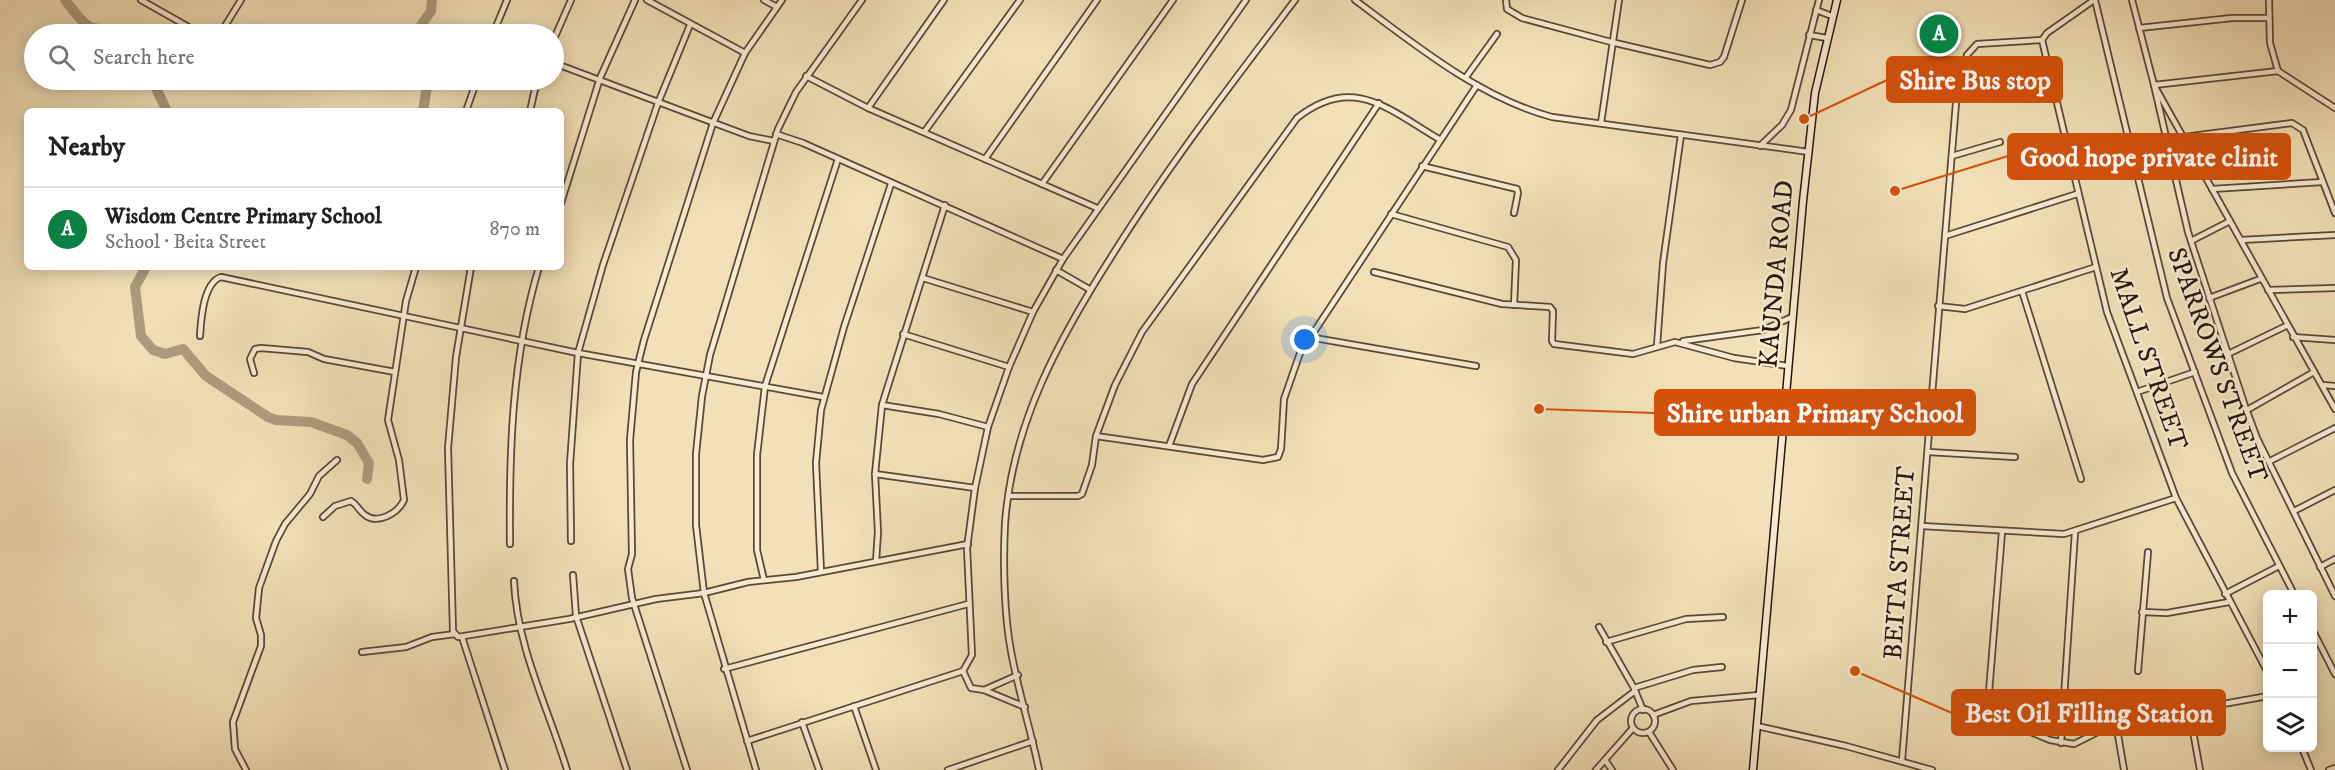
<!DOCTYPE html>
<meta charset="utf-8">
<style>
body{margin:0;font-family:"IM FELL DW Pica",serif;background:#f2f2f2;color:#222}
.controls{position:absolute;right:18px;bottom:18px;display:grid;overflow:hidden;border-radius:9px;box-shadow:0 3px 15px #0003}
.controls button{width:54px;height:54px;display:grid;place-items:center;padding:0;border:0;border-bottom:2px solid #e0e0e0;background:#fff;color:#222;font:30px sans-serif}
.you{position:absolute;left:1305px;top:340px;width:21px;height:21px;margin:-15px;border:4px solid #fff;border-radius:50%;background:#1a73e8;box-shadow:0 0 0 9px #1a73e833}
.badge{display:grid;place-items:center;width:39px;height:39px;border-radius:50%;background:#0b8043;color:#fff;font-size:20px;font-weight:700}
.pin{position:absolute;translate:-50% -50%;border:3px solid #fff;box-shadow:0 2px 6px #0006}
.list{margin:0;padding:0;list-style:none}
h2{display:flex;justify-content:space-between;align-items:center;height:78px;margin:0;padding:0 24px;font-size:26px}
h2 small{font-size:20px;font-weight:400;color:#767676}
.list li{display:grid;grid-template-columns:39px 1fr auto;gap:18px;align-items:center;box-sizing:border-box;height:84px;padding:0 24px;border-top:2px solid #e0e0e0}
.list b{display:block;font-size:22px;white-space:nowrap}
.list p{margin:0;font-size:20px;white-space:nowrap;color:#767676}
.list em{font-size:20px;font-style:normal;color:#767676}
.icon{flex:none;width:33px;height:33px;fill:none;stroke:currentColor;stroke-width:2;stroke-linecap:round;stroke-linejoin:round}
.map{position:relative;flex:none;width:2335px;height:770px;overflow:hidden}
.search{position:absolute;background:#fff;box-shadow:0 3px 15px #0003;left:24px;top:24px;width:540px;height:66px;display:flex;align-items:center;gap:15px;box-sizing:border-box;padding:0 21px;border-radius:33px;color:#767676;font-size:22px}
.panel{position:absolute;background:#fff;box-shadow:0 3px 15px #0003;left:24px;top:108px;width:540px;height:162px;border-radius:9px}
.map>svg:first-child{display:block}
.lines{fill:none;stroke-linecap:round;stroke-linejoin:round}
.river{stroke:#ad9c7e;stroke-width:10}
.minor-casing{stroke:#5a4837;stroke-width:8}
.secondary-casing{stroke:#28150c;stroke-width:9}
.minor{stroke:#f7ecd1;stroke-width:4.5}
.secondary{stroke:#f7ecd1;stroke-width:6}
.labels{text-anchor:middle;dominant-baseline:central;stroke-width:5;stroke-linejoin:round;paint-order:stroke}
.street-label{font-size:26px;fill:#28150c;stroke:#f7ecd1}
.leader{fill:none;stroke:#d5520c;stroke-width:2}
.callout-dot{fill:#d5520c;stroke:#f7ecd1;stroke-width:2}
.callout{fill:#d5520c;stroke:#d5520c;stroke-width:2}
.callout-label{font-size:27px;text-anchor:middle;font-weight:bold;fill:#fff}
</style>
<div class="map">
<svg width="2335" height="770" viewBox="0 0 2335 770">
<rect width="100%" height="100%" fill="#f2e1b8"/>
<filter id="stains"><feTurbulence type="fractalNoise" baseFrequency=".00333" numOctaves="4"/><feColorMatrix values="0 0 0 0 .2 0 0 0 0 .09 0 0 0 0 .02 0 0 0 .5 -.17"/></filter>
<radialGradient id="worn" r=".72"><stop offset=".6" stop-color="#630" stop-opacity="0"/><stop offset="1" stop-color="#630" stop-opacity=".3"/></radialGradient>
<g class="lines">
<!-- river -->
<g class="river">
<path d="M65 0C93 36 87 28 130 29L133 34"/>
<path d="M415 34 431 11 432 0"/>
<path d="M152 80 167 111"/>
<path d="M423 111 428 80"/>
<path d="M146 267 135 287 141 336 153 350 165 354 183 349 206 376 268 417 276 420 311 422 347 435 357 443 369 463 367 479"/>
</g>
<!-- minor casing -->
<g class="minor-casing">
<g id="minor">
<path d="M141 0 201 34"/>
<path d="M647 0 745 53"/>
<path d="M764 0 777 7"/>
<path d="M1355 0C1414 44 1480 98 1552 117L1809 152"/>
<path d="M1506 0 1507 9 1522 18 1611 42 1710 65 1720 62 1724 57 1742 0"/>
<path d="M2095 0 2167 298 2232 473 2294 594"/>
<path d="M2132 0 2154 85 2335 409"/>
<path d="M2269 0 2270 43 2278 71 2335 108"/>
<path d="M1816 10 1832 16"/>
<path d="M2139 28 2232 18H2269"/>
<path d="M220 34 241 0"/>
<path d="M493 34 507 0"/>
<path d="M1809 35 1827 38"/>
<path d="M554 39 571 0"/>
<path d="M2042 40 2107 312 2176 498 2268 673"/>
<path d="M2042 40 2047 33 2094 0"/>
<path d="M554 63 749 136 774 141"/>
<path d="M2278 71 2154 85 2188 232 2245 406 2257 438 2335 596"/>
<path d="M806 76 868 108 1097 208"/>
<path d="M1466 77 1497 34"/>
<path d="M868 108 944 0"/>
<path d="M466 111 477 80"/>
<path d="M530 111 537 80"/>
<path d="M1601 123 1619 0"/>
<path d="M925 131 1020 0"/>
<path d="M776 134 803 143 1063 259"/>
<path d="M2184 137 2292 123 2303 130 2335 213"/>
<path d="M1760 146 1782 125 1791 110 1819 0"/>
<path d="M1952 156 2000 142"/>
<path d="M985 159 1097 0"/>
<path d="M1422 166 1517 189 1518 193 1514 213"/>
<path d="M1042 184 1173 0"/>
<path d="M2212 189 2322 182"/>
<path d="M561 203 600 78 635 0"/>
<path d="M1391 214 1508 247 1516 260 1514 305"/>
<path d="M1945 236 2077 194"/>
<path d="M2241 240 2335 235"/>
<path d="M2191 241 2230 221"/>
<path d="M471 267 456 357 448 448 453 631 458 637 569 619 656 599 704 593 748 582 796 577 968 544"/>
<path d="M1056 270 1089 289"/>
<path d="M1374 272 1502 304 1550 307 1553 311 1552 341 1554 344 1633 354 1675 342 1734 358 1788 366"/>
<path d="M923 278 1033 312"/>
<path d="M2268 290 2335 288"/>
<path d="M2022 291 2081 479"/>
<path d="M2209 298 2260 279"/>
<path d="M1938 306 1965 309 2096 267"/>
<path d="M903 334 1009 367"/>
<path d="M200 336C201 320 203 283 221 277L578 353 823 397"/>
<path d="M1309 337 1476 366"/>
<path d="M2293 337 2335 340"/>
<path d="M1683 341 1763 330 1792 317"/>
<path d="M1657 346 1663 263 1681 135"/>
<path d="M2228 354 2286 326"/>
<path d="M254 373 250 359 255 349 261 348 308 352 324 359 395 372"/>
<path d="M2322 385 2335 386"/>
<path d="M2137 392 2195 372"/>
<path d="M882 405 939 414 988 427"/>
<path d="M2247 410 2314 372"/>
<path d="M1096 436 1263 460 1278 457 1281 449 1284 399 1300 353 1477 85"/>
<path d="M1169 446 1192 384 1379 103"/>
<path d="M1928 452 2015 457"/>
<path d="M2270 461 2335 428"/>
<path d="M875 474 975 488"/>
<path d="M1009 496H1078L1082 494 1092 465 1096 436 1115 385 1142 332 1297 118C1353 74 1388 109 1439 139"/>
<path d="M2294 511 2335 490"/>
<path d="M323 517 335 506 351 501C358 505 359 511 365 515 378 525 398 513 404 500L399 460 388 420 406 301 416 267"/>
<path d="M1922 526 2064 534 2176 498"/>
<path d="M2002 532 1989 692 1993 709 2002 720 2050 740 2074 744 2116 723 2268 696"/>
<path d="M571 541 570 464 578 353 603 265 658 103 690 25"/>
<path d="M510 544C509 450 512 357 539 267"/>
<path d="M876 561 878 532 875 474 882 405 945 205"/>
<path d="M2320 567 2335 559"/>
<path d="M821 572 816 463 821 410 844 327 891 184"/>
<path d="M573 575 576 616 627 770"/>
<path d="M764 580 757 550V455L765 386 838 159"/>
<path d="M514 581C517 648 548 707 567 770"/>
<path d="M2225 594 2279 566"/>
<path d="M2142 612 2167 613 2229 602"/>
<path d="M1599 627 1634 688 1643 710"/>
<path d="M2312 629 2335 674"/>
<path d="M462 637 505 770"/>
<path d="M1606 642 1686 619 1723 617"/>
<path d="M362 652 406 647 432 637 455 634"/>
<path d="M724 669 968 604"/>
<path d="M963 671 971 688 984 690 1018 675"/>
<path d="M2138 671 2148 552"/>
<path d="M1634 688 1693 670 1722 667"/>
<path d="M984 690 1025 707"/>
<path d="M854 706 876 770"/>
<path d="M2189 709 2200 770"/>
<circle cx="1643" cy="721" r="12"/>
<path d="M1653 715 1691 701 1759 695"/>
<path d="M802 722 819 770"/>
<path d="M2116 723 2124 770"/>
<path d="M1757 726 1846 746 1932 770"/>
<path d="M1649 732 1673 770"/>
<path d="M747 741 963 671 972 655 967 548 975 488 988 427 1009 367 1033 312 1063 259 1246 0"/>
<path d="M2061 743 2075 532"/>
<path d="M2302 748 2311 770"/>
<path d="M1605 760 1612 770"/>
<path d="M1902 760 1956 103 1967 55 1977 44 2042 40"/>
<path d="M246 770 235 749 233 722 261 646V635L256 618 259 588 276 541 285 524 310 494 319 476 337 460"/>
<path d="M687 770 632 598 628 569 632 554 630 440 636 372 644 340 713 123 745 53 782 0"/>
<path d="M756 770 704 593 696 525V454L702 396 710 355 778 129 796 92 862 0"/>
<path d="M948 770 1033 741"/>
<path d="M1039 770C1031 730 1018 691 1011 651 1004 615 1003 561 1005 524 1012 423 1060 337 1113 254 1168 166 1232 83 1295 0"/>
<path d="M1558 770 1597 720 1635 691"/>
<path d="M1596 770 1633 728"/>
<path d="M2329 770 2335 768"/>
</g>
</g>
<!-- secondary casing -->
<g class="secondary-casing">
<path id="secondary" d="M1753 770 1803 201 1815 93 1837 0"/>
</g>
<!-- minor -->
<use href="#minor" class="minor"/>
<!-- secondary -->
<use href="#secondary" class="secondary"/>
</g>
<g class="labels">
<!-- street labels -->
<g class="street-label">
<text transform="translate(1777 274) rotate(-85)">KAUNDA ROAD</text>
<text transform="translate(2148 359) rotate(71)">MALL STREET</text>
<text transform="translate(2217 365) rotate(70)">SPARROWS STREET</text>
<text transform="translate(1900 563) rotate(-86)">BEITA STREET</text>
</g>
</g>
<!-- callouts -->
<path class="leader" d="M1804 119L1887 80M1895 191L2008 156M1539 409L1655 413M1855 671L1952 713"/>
<g class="callout-dot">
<circle cx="1804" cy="119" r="6"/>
<circle cx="1895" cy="191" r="6"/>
<circle cx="1539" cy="409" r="6"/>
<circle cx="1855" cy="671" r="6"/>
</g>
<g class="callout">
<rect x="1887" y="57" width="175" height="45" rx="6"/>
<rect x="2008" y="134" width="282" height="45" rx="6"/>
<rect x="1655" y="390" width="320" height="45" rx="6"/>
<rect x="1952" y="690" width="273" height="45" rx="6"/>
</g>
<g class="callout-label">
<text x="1975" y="89">Shire Bus stop</text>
<text x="2149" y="166">Good hope private clinit</text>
<text x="1815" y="422">Shire urban Primary School</text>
<text x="2089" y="722">Best Oil Filling Station</text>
</g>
<rect width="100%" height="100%" filter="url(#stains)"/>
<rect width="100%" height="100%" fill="url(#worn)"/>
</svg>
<div class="controls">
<button>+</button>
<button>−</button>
<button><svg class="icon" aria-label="layers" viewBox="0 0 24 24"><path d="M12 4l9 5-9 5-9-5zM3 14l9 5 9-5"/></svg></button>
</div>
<div class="you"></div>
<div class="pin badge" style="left:1939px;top:34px">A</div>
<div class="search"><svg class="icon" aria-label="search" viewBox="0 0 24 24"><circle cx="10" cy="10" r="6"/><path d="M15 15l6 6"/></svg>Search here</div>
<section class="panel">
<h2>Nearby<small></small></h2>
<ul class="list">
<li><span class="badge">A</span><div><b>Wisdom Centre Primary School</b><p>School · Beita Street</p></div><em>870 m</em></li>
</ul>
</section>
</div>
